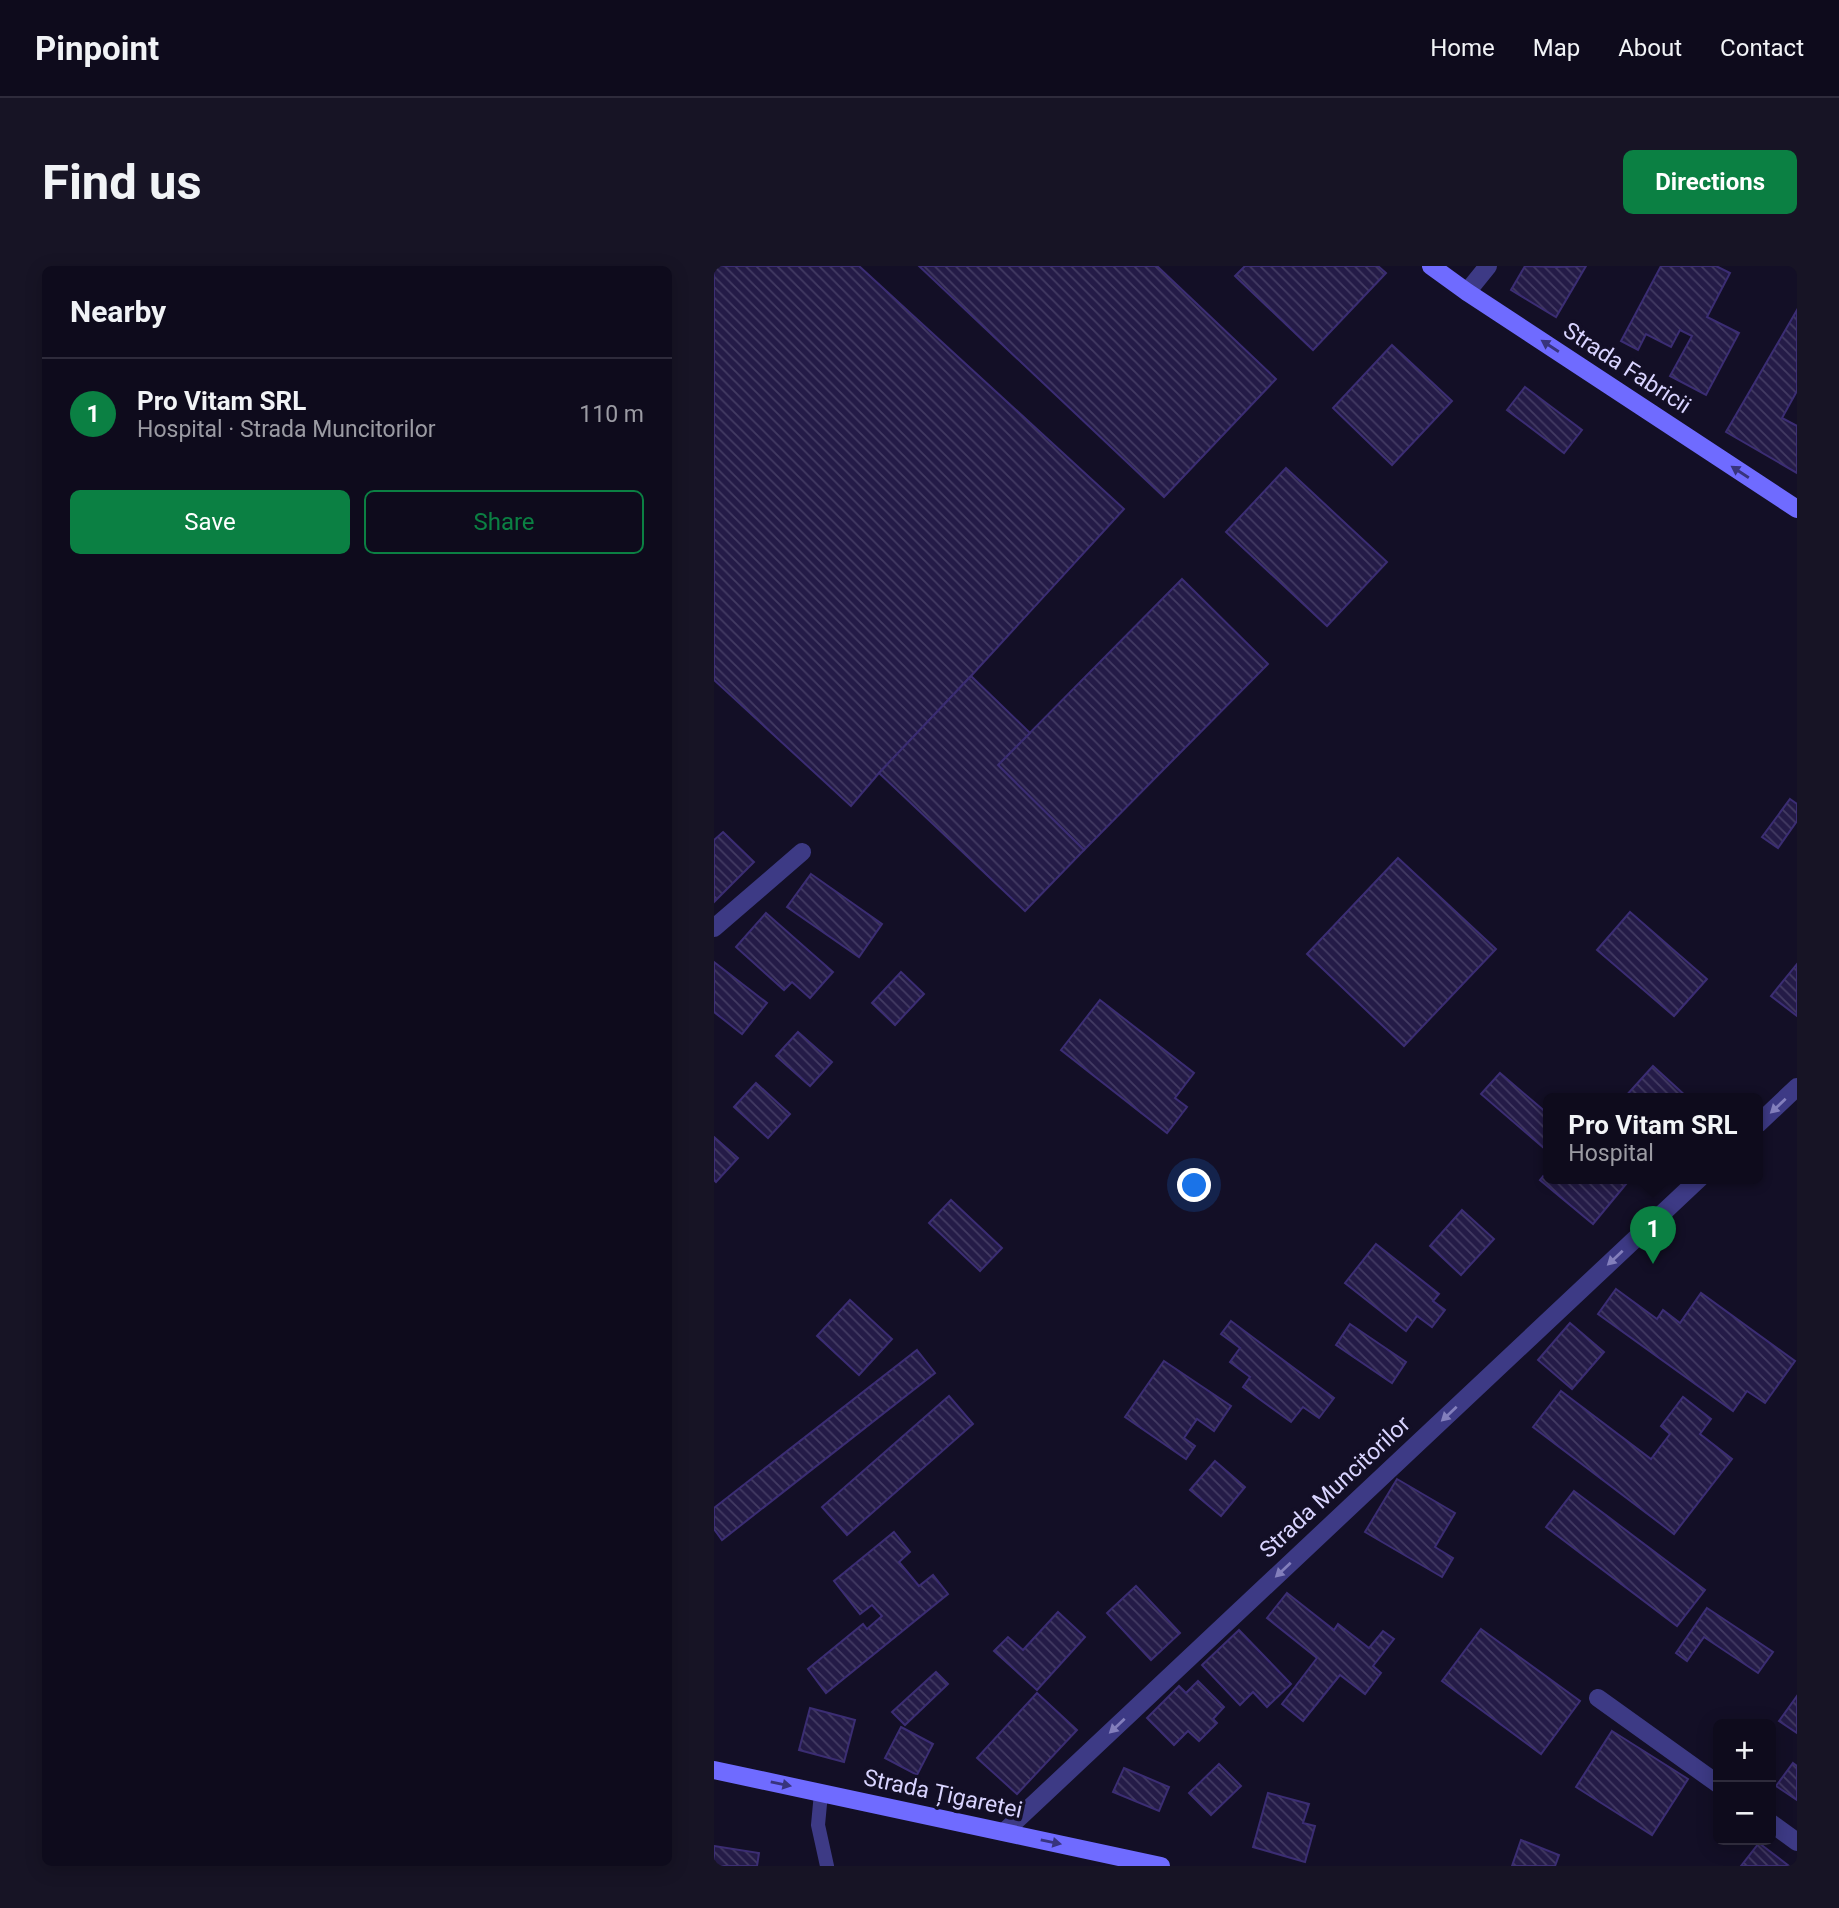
<!DOCTYPE html>
<meta charset="utf-8">
<style>
body{margin:0;font-family:Roboto,sans-serif;background:#171425;color:#f1f3f6}
.controls{position:absolute;right:21px;bottom:21px;display:grid;overflow:hidden;border-radius:10px;box-shadow:0 4px 18px #0003}
.controls button{width:63px;height:63px;display:grid;place-items:center;padding:0;border:0;border-bottom:2px solid #2e2b3b;background:#0e0b1c;color:#f1f3f6;font:35px sans-serif}
.you{position:absolute;left:481px;top:920px;width:24px;height:24px;margin:-18px;border:5px solid #fff;border-radius:50%;background:#1a73e8;box-shadow:0 0 0 10px #1a73e833}
.badge{display:grid;place-items:center;width:46px;height:46px;border-radius:50%;background:#0b8043;color:#fff;font-size:23px;font-weight:700}
.pin{position:absolute;translate:-50% -58px;filter:drop-shadow(0 2px 4px #0008)}
.pin::after{content:'';position:absolute;top:37px;width:24px;height:21px;background:inherit;clip-path:polygon(0 0,100% 0,50% 100%)}
.popup{position:absolute;left:829px;top:827px;width:220px;height:91px;box-sizing:border-box;display:grid;place-content:center;border-radius:10px;background:#0e0b1c;filter:drop-shadow(0 2px 5px #0005);font-size:23px;white-space:nowrap;color:#9b9ba3}
.popup b{font-size:26px;color:#f1f3f6}
.popup::after{content:'';position:absolute;left:50%;top:100%;margin-left:-14px;border:14px solid transparent;border-top-color:#0e0b1c}
.list{margin:0;padding:0;list-style:none}
h2{display:flex;justify-content:space-between;align-items:center;height:91px;margin:0;padding:0 28px;font-size:30px}
h2 small{font-size:23px;font-weight:400;color:#9b9ba3}
.list li{display:grid;grid-template-columns:46px 1fr auto;gap:21px;align-items:center;box-sizing:border-box;height:112px;padding:0 28px;border-top:2px solid #2e2b3b}
.list b{display:block;font-size:26px;white-space:nowrap}
.list p{margin:0;font-size:23px;white-space:nowrap;color:#9b9ba3}
.list em{font-size:23px;font-style:normal;color:#9b9ba3}
.actions{display:flex;gap:14px;padding:21px 28px}
.actions a{flex:1;padding:16px 0;border:2px solid #0b8043;border-radius:10px;text-align:center;font-size:24px;color:#0b8043}
.actions .main{background:#0b8043;color:#fff}
.map{position:relative;flex:none;width:1083px;height:1600px;overflow:hidden;border-radius:10px}
header{display:flex;align-items:center;gap:42px;box-sizing:border-box;height:98px;padding:0 35px;background:#0e0b1c;border-bottom:2px solid #2e2b3b}
header strong{font-size:33px}
nav{display:flex;gap:38px;margin-inline-start:auto;font-size:24px}
.intro{display:flex;align-items:center;justify-content:space-between;box-sizing:border-box;height:168px;padding:0 42px}
h1{margin:0;font-size:49px}
.button{padding:18px 32px;border-radius:10px;background:#0b8043;color:#fff;font-size:24px;font-weight:700}
main{display:flex;gap:42px;padding:0 42px}
aside{flex:1;background:#0e0b1c;border-radius:10px;box-shadow:0 4px 18px #0003}
.map>svg:first-child{display:block}
.building{fill:url(#building-back-hatch);stroke:#3b2d73;stroke-width:2}
.lines{fill:none;stroke-linecap:round;stroke-linejoin:round}
.lane{stroke:#3d3a85;stroke-width:14}
.street{stroke:#3d3a85;stroke-width:18}
.secondary{stroke:#6f6bff;stroke-width:18}
.oneway{fill:#38347d}
.oneway2{fill:#837fbc}
.labels{text-anchor:middle;dominant-baseline:central;stroke-width:7;stroke-linejoin:round;paint-order:stroke}
.street-label{font-size:23px;fill:#d9d4ff;stroke:#130f26}
</style>
<header>
<strong>Pinpoint</strong>
<nav><a>Home</a><a>Map</a><a>About</a><a>Contact</a></nav>
</header>
<div class="intro"><h1>Find us</h1><a class="button">Directions</a></div>
<main>
<aside>
<h2>Nearby<small></small></h2>
<ul class="list">
<li><span class="badge">1</span><div><b>Pro Vitam SRL</b><p>Hospital · Strada Muncitorilor</p></div><em>110 m</em></li>
</ul>
<div class="actions"><a class="main">Save</a><a>Share</a></div>
</aside>
<div class="map">
<svg width="1083" height="1600" viewBox="0 0 1083 1600">
<defs>
<pattern id="building-back-hatch" width="6" height="6" patternUnits="userSpaceOnUse" patternTransform="scale(1.75)"><rect width="6" height="6" fill="#241b47"/><path d="M-1 5l2 2M0 0l6 6M5-1l2 2" fill="none" stroke="#433b63"/></pattern>
</defs>
<rect width="100%" height="100%" fill="#130f26"/>
<!-- building -->
<g class="building">
<path d="M0 0H145L410 243 257 410 165 507 137 540 0 414Z"/>
<path d="M205 0H443L562 113 450 231Z"/>
<path d="M531 0H664L672 7 599 84 521 10Z"/>
<path d="M811 0 843 1 872 0 842 51 797 24Z"/>
<path d="M947 0H1002L1016 7 993 51 1025 67 992 129 956 110 978 70 966 64 957 81 932 68 924 84 907 75Z"/>
<path d="M1083 44V125L1068 152 1083 160V207L1012 166Z"/>
<path d="M678 79 738 135 678 199 619 142Z"/>
<path d="M811 121 868 164 850 187 793 144Z"/>
<path d="M572 202 673 296 613 360 512 266Z"/>
<path d="M468 313 554 398 370 584 284 499Z"/>
<path d="M257 410 316 467 284 499 370 584 311 645 165 507Z"/>
<path d="M1076 533 1083 538V555L1064 582 1048 571Z"/>
<path d="M9 566 40 596 0 636V574Z"/>
<path d="M684 592 782 683 690 780 593 688Z"/>
<path d="M97 608 168 658 145 691 73 641Z"/>
<path d="M916 646 993 713 960 750 883 684Z"/>
<path d="M52 647 119 706 96 732 78 716 70 724 22 681Z"/>
<path d="M0 696 53 737 28 768 0 746Z"/>
<path d="M1083 698V750L1057 730Z"/>
<path d="M187 706 210 728 181 759 158 737Z"/>
<path d="M386 734 480 807 461 832 473 841 453 867 347 784Z"/>
<path d="M84 766 118 796 96 820 62 790Z"/>
<path d="M939 800 974 832H910Z"/>
<path d="M786 807 834 848V882L832 884 767 828Z"/>
<path d="M42 817 76 848 54 872 20 841Z"/>
<path d="M0 871 24 892 2 916 0 914Z"/>
<path d="M834 904V912H905L912 918 879 958 826 914Z"/>
<path d="M237 934 288 982 266 1005 215 957Z"/>
<path d="M748 944 780 973 747 1009 716 980Z"/>
<path d="M662 978 725 1028 719 1035 731 1044 718 1061 703 1050 692 1065 631 1017Z"/>
<path d="M902 1023 943 1053 949 1044 966 1057 987 1027 1081 1095 1051 1137 1033 1125 1019 1145 884 1048Z"/>
<path d="M136 1034 178 1073 145 1109 103 1070Z"/>
<path d="M517 1055 620 1132 605 1152 589 1141 577 1156 529 1121 536 1111 516 1096 526 1082 507 1068Z"/>
<path d="M856 1057 890 1086 858 1123 824 1094Z"/>
<path d="M636 1058 692 1096 678 1117 622 1079Z"/>
<path d="M203 1084 221 1107 8 1274 0 1263V1242Z"/>
<path d="M450 1095 517 1140 500 1165 483 1153 470 1172 481 1180 472 1193 411 1151Z"/>
<path d="M847 1125 937 1193 956 1168 947 1160 969 1131 997 1153 986 1168 1018 1193 960 1268 819 1161Z"/>
<path d="M235 1130 259 1158 133 1269 108 1241Z"/>
<path d="M501 1195 531 1221 507 1250 476 1224Z"/>
<path d="M683 1213 741 1247 721 1281 739 1292 728 1311 651 1266Z"/>
<path d="M860 1225 991 1324 963 1360 832 1261Z"/>
<path d="M180 1266 196 1286 185 1296 205 1320 219 1309 234 1328 112 1427 94 1403 149 1358 153 1363 168 1350 158 1339 146 1348 120 1315Z"/>
<path d="M422 1320 466 1367 437 1394 393 1347Z"/>
<path d="M573 1327 620 1364 624 1358 655 1382 669 1365 680 1373 659 1400 667 1407 651 1428 626 1409 589 1455 568 1438 603 1392 553 1352Z"/>
<path d="M993 1342 1059 1386 1044 1407 990 1371 973 1395 962 1387Z"/>
<path d="M344 1346 371 1371 323 1424 280 1385 294 1371 309 1384Z"/>
<path d="M767 1363 866 1435 827 1488 728 1415Z"/>
<path d="M525 1364 577 1418 553 1441 539 1426 526 1439 488 1399Z"/>
<path d="M222 1406 234 1418 191 1459 178 1446Z"/>
<path d="M484 1415 510 1441 499 1453 503 1457 485 1475 474 1465 460 1479 433 1452 465 1420 472 1427Z"/>
<path d="M323 1427 363 1464 303 1528 263 1492Z"/>
<path d="M1083 1430V1467L1065 1455Z"/>
<path d="M96 1442 141 1454 130 1496 85 1484Z"/>
<path d="M187 1461 219 1478 203 1509 171 1492Z"/>
<path d="M898 1465 974 1513 938 1569 862 1521Z"/>
<path d="M1079 1497 1083 1500V1534L1062 1520Z"/>
<path d="M505 1498 527 1520 497 1549 475 1527Z"/>
<path d="M410 1502 455 1521 445 1545 399 1526Z"/>
<path d="M554 1527 595 1538 589 1557 601 1560 591 1596 539 1581Z"/>
<path d="M807 1574 845 1589 841 1600H798Z"/>
<path d="M1045 1577 1075 1600H1027Z"/>
<path d="M0 1580 45 1587 43 1600H0Z"/>
</g>
<g class="lines">
<!-- lane -->
<path class="lane" d="M107 1527 104 1559 113 1600"/>
<!-- street -->
<g class="street">
<path d="M753 26 774 0"/>
<path d="M0 662 88 586"/>
<path d="M1044 858 1083 821"/>
<path d="M884 1432 1004 1518"/>
<path d="M1057 1557 1083 1576"/>
<path d="M290 1566 986 912"/>
</g>
<!-- secondary -->
<g class="secondary">
<path d="M717 0 753 26 1083 243"/>
<path d="M0 1504 447 1600"/>
</g>
</g>
<!-- one-way arrows -->
<defs><path id="oneway-solid" d="M-6-.8H1V-3.2L6.5 0L1 3.2V.8H-6Z" transform="scale(1.75)"/></defs>
<g class="oneway">
<use href="#oneway-solid" transform="translate(836 80) rotate(-147)"/>
<use href="#oneway-solid" transform="translate(1026 206) rotate(-147)"/>
<use href="#oneway-solid" transform="translate(67 1518) rotate(12)"/>
<use href="#oneway-solid" transform="translate(337 1576) rotate(12)"/>
</g>
<g class="oneway2">
<use href="#oneway-solid" transform="translate(1064 840) rotate(137)"/>
<use href="#oneway-solid" transform="translate(901 992) rotate(137)"/>
<use href="#oneway-solid" transform="translate(735 1148) rotate(137)"/>
<use href="#oneway-solid" transform="translate(569 1304) rotate(137)"/>
<use href="#oneway-solid" transform="translate(403 1460) rotate(137)"/>
</g>
<g class="labels">
<!-- street labels -->
<g class="street-label">
<text transform="translate(913 102) rotate(33)">Strada Fabricii</text>
<text transform="translate(621 1221) rotate(-43)">Strada Muncitorilor</text>
<text transform="translate(229 1528) rotate(12)">Strada Țigaretei</text>
</g>
</g>
</svg>
<div class="controls">
<button>+</button>
<button>−</button>
</div>
<div class="you"></div>
<div class="pin badge" style="left:939px;top:998px">1</div>
<div class="popup"><b>Pro Vitam SRL</b>Hospital</div>
</div>
</main>
